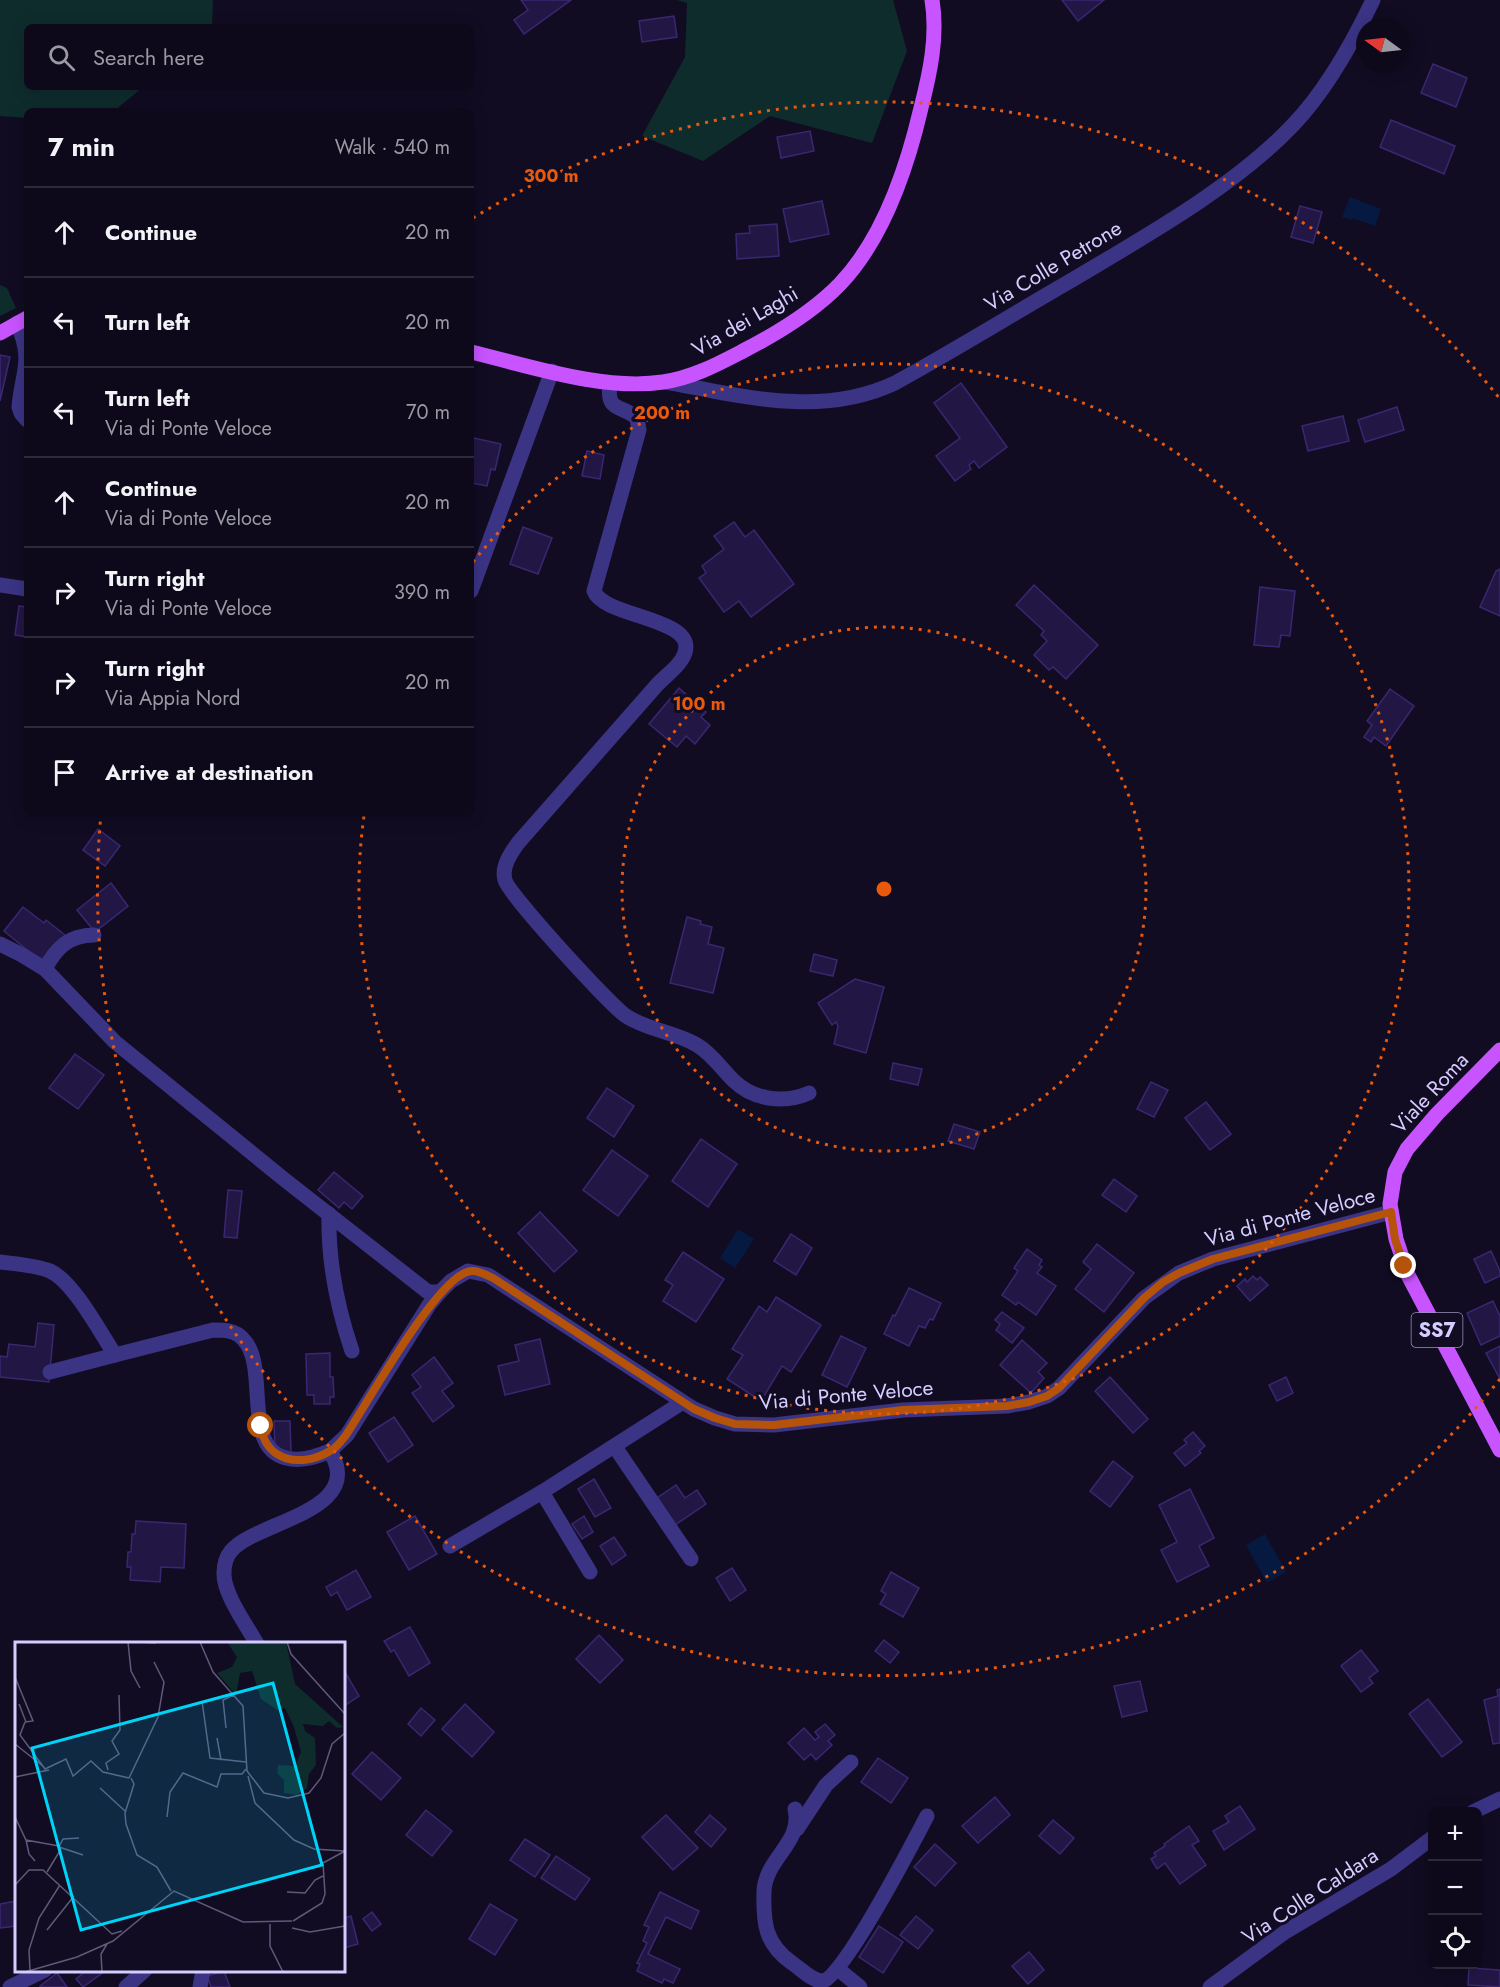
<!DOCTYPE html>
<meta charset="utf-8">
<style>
body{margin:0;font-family:Jost,sans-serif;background:#161223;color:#f1f3f6}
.controls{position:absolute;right:18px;bottom:18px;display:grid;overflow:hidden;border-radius:9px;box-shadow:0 3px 15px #0003}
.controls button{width:54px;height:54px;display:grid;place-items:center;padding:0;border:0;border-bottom:2px solid #2d2a39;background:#0d091a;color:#f1f3f6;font:30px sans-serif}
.compass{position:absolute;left:1356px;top:18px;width:54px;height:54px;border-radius:50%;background:#0d091a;box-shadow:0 3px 15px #0003;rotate:285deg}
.stop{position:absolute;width:18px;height:18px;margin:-14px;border:4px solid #b45309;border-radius:50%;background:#fff}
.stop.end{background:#b45309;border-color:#fff;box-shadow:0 2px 6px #0008}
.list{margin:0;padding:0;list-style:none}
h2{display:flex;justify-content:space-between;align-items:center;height:78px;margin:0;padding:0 24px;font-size:26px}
h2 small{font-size:20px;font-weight:400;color:#9a9aa2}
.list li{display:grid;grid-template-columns:39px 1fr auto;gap:18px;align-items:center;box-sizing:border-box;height:90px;padding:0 24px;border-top:2px solid #2d2a39}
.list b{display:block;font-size:22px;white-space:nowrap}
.list p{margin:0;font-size:20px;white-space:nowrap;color:#9a9aa2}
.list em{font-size:20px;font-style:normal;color:#9a9aa2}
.icon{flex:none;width:33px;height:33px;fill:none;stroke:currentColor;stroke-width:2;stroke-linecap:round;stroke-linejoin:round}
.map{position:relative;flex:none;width:1500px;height:1987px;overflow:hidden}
.search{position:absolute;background:#0d091a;box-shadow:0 3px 15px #0003;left:24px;top:24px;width:450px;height:66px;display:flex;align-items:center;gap:15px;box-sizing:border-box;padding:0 21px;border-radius:9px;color:#9a9aa2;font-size:22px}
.panel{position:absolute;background:#0d091a;box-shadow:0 3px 15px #0003;left:24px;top:108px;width:450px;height:708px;border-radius:9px}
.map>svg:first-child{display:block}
.green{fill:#0f2c2d}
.water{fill:#061941}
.building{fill:#221744;stroke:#3a2772;stroke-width:1.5}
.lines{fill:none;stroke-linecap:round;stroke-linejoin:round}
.minor{stroke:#3b3485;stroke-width:15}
.major{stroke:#c754ff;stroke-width:15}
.route{stroke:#b45309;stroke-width:8}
.ring{fill:none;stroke:#e8590c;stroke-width:3;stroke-dasharray:3 6}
.labels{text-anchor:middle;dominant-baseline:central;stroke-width:6;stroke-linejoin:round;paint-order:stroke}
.shield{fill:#110c22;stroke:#9a93bd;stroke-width:1.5}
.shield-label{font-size:20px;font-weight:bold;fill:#d5cdff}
.street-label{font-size:21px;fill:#d5cdff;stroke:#110c22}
.inset-road{fill:none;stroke:#5f597a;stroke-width:1.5}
.view{fill:#00d3f8;fill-opacity:0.15;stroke:#00d3f8;stroke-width:3}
.inset-edge{fill:none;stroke:#d5cdff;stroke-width:3}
.centre{fill:#e8590c;stroke:#110c22;stroke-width:3}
.ring-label{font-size:18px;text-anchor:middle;font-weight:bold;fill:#e8590c;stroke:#110c22;stroke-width:6;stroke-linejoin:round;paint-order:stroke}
</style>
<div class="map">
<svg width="1500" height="1987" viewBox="0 0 1500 1987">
<rect width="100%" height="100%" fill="#110c22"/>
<!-- green -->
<g class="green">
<path d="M0 0H213L212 27H27V87H143L114 111H27V118L0 116Z"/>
<path d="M677 0H893L907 51 872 143 770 116 703 161 642 136 685 57 687 3Z"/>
<path d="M0 285 7 288 16 308 0 316Z"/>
</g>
<!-- water -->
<g class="water">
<path d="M1350 197 1381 209 1375 226 1352 218 1351 220 1342 217Z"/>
<path d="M738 1229 754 1239 735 1268 720 1258Z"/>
<path d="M1265 1534 1286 1572 1267 1583 1246 1545Z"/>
</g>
<!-- building -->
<g class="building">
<path d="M521 0H571L524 34 514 20 528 10Z"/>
<path d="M1062 0H1104L1078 21Z"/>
<path d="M674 16 677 37 642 42 639 21Z"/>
<path d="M1433 64 1467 78 1456 107 1421 93Z"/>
<path d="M1391 120 1455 146 1444 174 1380 147Z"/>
<path d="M810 131 814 151 781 158 777 137Z"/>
<path d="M822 201 829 234 790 242 783 209Z"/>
<path d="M1300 206 1322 212 1313 243 1291 237Z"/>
<path d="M777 224 779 256 737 259 736 234 750 233 749 226Z"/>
<path d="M0 355 10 357 0 401Z"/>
<path d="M961 383 1007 447 979 468 974 461 969 465 971 469 955 481 936 456 960 438 934 403Z"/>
<path d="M1397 407 1404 430 1365 442 1358 420Z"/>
<path d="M1343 416 1349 441 1308 451 1302 426Z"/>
<path d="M474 438 501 444 495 470 491 469 487 486 471 483V451Z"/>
<path d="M587 451 604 455 600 479 582 476Z"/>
<path d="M734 522 745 537 754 530 794 584 751 617 739 601 724 612 699 578 706 573 702 566 724 549 714 536Z"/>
<path d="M523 527 552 538 538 574 510 564Z"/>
<path d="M1500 569V616L1480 607 1496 571Z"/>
<path d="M1034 585 1098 645 1066 679 1053 667 1049 670 1034 655 1047 641 1041 635 1044 631 1016 605Z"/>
<path d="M1260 587 1295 591 1290 636 1281 635 1279 647 1254 645Z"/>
<path d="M19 606 27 607V637L15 635Z"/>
<path d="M679 688 706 712 701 717 710 725 695 744 686 736 677 747 649 724Z"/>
<path d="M1390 689 1414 706 1386 746 1374 737 1371 742 1364 737 1372 725 1367 721Z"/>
<path d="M98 829 120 846 105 866 83 850Z"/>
<path d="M111 883 128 906 95 932 77 910Z"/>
<path d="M23 907 44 923 46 920 65 935 43 963 4 931Z"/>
<path d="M687 917 701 921 700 924 712 927 708 944 724 948 713 993 670 983Z"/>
<path d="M814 954 837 960 833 976 810 971Z"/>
<path d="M855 979 884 987 866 1053 834 1044 838 1026 836 1022 832 1025 818 1003Z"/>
<path d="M75 1054 104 1075 78 1109 49 1088Z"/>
<path d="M893 1063 922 1069 918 1085 890 1079Z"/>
<path d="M1151 1082 1168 1090 1154 1117 1137 1109Z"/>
<path d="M607 1088 634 1106 614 1137 587 1118Z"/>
<path d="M1206 1102 1231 1134 1210 1150 1185 1118Z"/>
<path d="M954 1124 980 1132 974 1149 948 1141Z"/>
<path d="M701 1139 737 1164 708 1207 672 1181Z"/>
<path d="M612 1150 648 1176 618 1216 583 1190Z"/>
<path d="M334 1172 363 1196 352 1209 344 1202 339 1208 318 1190Z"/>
<path d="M1114 1179 1137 1196 1126 1212 1102 1195Z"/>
<path d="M228 1190 242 1191 237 1238 224 1237Z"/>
<path d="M540 1212 577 1251 554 1272 518 1233Z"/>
<path d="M791 1234 812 1248 796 1275 774 1261Z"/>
<path d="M1097 1244 1134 1273 1104 1312 1075 1289 1091 1269 1083 1262Z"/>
<path d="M1027 1249 1042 1260 1039 1265 1042 1267 1037 1273 1056 1286 1036 1315 1018 1302 1016 1305 1002 1295 1018 1271 1014 1268Z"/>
<path d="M1491 1251 1500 1271V1276L1485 1283 1474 1259Z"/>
<path d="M683 1252 724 1279 696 1322 663 1301 673 1285 665 1280Z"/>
<path d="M1253 1276 1257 1280 1260 1277 1268 1285 1250 1301 1237 1286 1245 1279 1247 1282Z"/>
<path d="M909 1288 941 1303 933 1320 930 1319 925 1328 919 1326 909 1346 884 1334 893 1315 895 1316Z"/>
<path d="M776 1297 821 1325 791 1372 782 1366 761 1401 727 1379 743 1355 732 1349 759 1306 767 1312Z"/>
<path d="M1493 1301 1500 1316V1336L1481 1345 1467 1313Z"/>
<path d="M1002 1312 1024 1328 1012 1343 996 1330 1000 1324 995 1320Z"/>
<path d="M38 1323 54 1325 49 1382 0 1377V1356L7 1357 9 1344 35 1347Z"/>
<path d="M841 1336 866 1348 847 1387 822 1375Z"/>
<path d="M540 1339 550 1384 505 1395 498 1366 519 1361 515 1345Z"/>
<path d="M1022 1340 1047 1363 1038 1372 1044 1378 1031 1393 1000 1365Z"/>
<path d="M1500 1346V1379L1486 1353Z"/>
<path d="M330 1353V1377H333L334 1397H330V1404H314V1395H307L306 1354Z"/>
<path d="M434 1357 453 1383 442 1391 454 1406 433 1422 412 1393 421 1387 412 1375Z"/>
<path d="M1110 1377 1148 1419 1133 1433 1095 1391Z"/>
<path d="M1286 1377 1293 1393 1277 1401 1269 1385Z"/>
<path d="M394 1417 413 1445 388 1462 369 1433Z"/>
<path d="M274 1421H290L291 1452H275Z"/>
<path d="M1193 1432 1205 1446 1199 1451 1201 1453 1185 1466 1174 1453 1187 1443 1184 1440Z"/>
<path d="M1113 1461 1133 1477 1110 1507 1090 1491Z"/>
<path d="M594 1479 611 1508 595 1517 578 1489Z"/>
<path d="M676 1485 685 1498 697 1490 706 1504 672 1527 654 1500Z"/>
<path d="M1190 1489 1214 1538 1199 1546 1209 1566 1177 1582 1161 1550 1177 1542 1159 1505Z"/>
<path d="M415 1516 437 1554 409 1570 387 1532Z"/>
<path d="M584 1516 593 1532 582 1539 572 1524Z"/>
<path d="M136 1521 186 1524 184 1568 161 1567 160 1582 130 1580 131 1567H127L128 1552H131L132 1534H135Z"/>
<path d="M614 1537 626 1555 612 1565 600 1546Z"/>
<path d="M732 1568 746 1590 730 1601 716 1578Z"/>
<path d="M356 1570 371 1597 347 1610 337 1592 331 1596 326 1587Z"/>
<path d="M891 1572 919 1588 903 1617 880 1604 886 1594 881 1591Z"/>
<path d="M410 1627 430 1663 409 1676 394 1650 391 1652 384 1641Z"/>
<path d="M599 1635 623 1660 600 1683 576 1659Z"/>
<path d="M884 1640 899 1652 890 1663 875 1651Z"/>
<path d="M1361 1650 1378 1671 1369 1678 1373 1683 1361 1692 1341 1666Z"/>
<path d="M344 1670 359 1696 344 1706Z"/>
<path d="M1140 1681 1147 1711 1122 1717 1114 1686Z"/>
<path d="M1500 1689V1743L1493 1744 1484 1700 1498 1696 1497 1690Z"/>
<path d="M1428 1699 1462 1742 1442 1757 1409 1714Z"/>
<path d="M465 1704 494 1732 472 1757 442 1729Z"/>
<path d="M421 1708 435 1720 421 1736 408 1724Z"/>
<path d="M825 1724 835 1735 828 1741 832 1745 816 1760 811 1754 804 1760 788 1743 804 1728 815 1740 819 1737 815 1732Z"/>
<path d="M372 1752 401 1778 381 1800 352 1774Z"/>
<path d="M878 1758 908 1778 891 1803 861 1782Z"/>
<path d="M995 1797 1010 1815 978 1843 962 1826Z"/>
<path d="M1240 1806 1255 1829 1224 1850 1213 1831 1229 1822 1225 1816Z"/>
<path d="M426 1810 452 1831 432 1856 406 1835Z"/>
<path d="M666 1815 698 1848 673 1870 642 1837Z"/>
<path d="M710 1815 726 1829 711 1847 695 1832Z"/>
<path d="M1053 1820 1074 1838 1060 1854 1039 1836Z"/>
<path d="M1189 1826 1199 1841 1192 1845 1206 1865 1180 1884 1165 1863 1157 1869 1151 1859 1156 1856 1154 1853 1165 1846 1164 1844Z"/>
<path d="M525 1839 550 1855 535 1877 510 1860Z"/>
<path d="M935 1844 956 1863 935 1886 914 1867Z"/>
<path d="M556 1856 590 1879 575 1900 541 1878Z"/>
<path d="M660 1892 699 1911 691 1929 666 1917 648 1954 680 1969 673 1983 664 1979 662 1983 637 1971 640 1964 637 1963 647 1943 643 1941 649 1927 644 1925Z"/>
<path d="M16 1901V1926L0 1928V1904Z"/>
<path d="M490 1904 517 1920 495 1955 469 1939Z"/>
<path d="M372 1912 381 1924 372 1931 363 1919Z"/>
<path d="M351 1916 358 1944 344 1948V1918Z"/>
<path d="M916 1916 933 1930 918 1949 900 1935Z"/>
<path d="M879 1926 903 1942 883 1973 859 1957Z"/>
<path d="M1029 1952 1044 1970 1028 1984 1012 1966Z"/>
<path d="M1469 1968 1500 1970V1987L1468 1985Z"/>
<path d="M87 1970H105V1971L83 1987 76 1979Z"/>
<path d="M224 1971 230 1987H211L207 1976Z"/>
<path d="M57 1973 67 1987H41L40 1986Z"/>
</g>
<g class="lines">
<!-- minor -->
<g class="minor">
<path d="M17 323C34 361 22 371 19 407L21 413 27 420"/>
<path d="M666 382C742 396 821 418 895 383 955 350 1013 314 1072 280 1144 237 1234 187 1292 126 1326 91 1352 44 1373 0"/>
<path d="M610 383C606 413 621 404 637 418L639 430 594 591C604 619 707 617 682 659 676 669 664 677 656 686L518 843C511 853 501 867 505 880 508 894 611 1006 626 1016 647 1030 675 1032 697 1045 712 1054 721 1068 733 1080 753 1100 784 1104 809 1093"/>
<path d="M0 585 27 589"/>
<path d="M471 591 552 371"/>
<path d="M0 944 22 955 45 969 115 1042 285 1180 428 1292H440L429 1305 347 1435 330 1451C367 1512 256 1521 231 1551 226 1557 224 1565 224 1573 223 1593 247 1626 257 1644"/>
<path d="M45 969C56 948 69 935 94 935"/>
<path d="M329 1214C328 1260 337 1307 352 1351"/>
<path d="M0 1262C16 1264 35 1265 50 1271 73 1281 100 1332 115 1355L213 1330C224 1330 235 1330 243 1339 270 1366 241 1447 286 1458 301 1462 316 1457 330 1451"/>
<path d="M440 1292 451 1281 468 1271 488 1275 694 1409 715 1418 735 1424 774 1425 903 1410 1007 1406 1029 1402 1047 1396 1059 1388 1144 1298 1179 1273 1213 1259 1391 1212"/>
<path d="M50 1372 115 1355"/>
<path d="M615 1447 691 1559"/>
<path d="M542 1492 590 1572"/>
<path d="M450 1546 542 1492 683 1402"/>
<path d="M795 1809C803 1843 766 1857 764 1891 763 1923 765 1944 792 1963 800 1968 813 1982 823 1981 842 1980 915 1839 927 1816"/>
<path d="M1473 1812 1500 1799"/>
<path d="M797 1829 826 1785 851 1762"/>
<path d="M838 1969 860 1987"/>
<path d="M10 1987 45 1970"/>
<path d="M126 1987 145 1970"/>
<path d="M200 1987 203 1970"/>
<path d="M1210 1987 1285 1932 1391 1869 1432 1838"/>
</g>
<!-- major -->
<g class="major">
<path d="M0 333 27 318"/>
<path d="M471 352C530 366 603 391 663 382 692 378 718 364 743 351 778 333 813 312 840 284 883 239 907 168 921 108 930 73 938 36 932 0"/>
<path d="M1500 1050 1437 1114 1407 1149 1395 1172 1390 1204 1396 1239 1408 1275 1500 1450"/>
</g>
</g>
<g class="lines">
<!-- route -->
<path class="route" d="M261 1426C265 1462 302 1468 330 1451 337 1448 342 1440 346 1435 368 1402 434 1283 467 1272 475 1269 485 1274 493 1278L694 1409 715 1418 735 1424 774 1425 903 1410 1007 1406 1029 1402 1047 1396 1059 1388 1144 1298 1163 1282 1179 1273 1213 1259 1391 1212 1395 1239 1404 1266"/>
</g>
<!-- distance rings -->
<g class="ring">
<circle cx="884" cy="889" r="262"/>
<path d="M473 562A525 525 0 1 1 364 816"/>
<path d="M1500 1379A787 787 0 0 1 101 814M473 218A787 787 0 0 1 1500 399"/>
</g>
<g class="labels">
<!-- shield labels -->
<rect class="shield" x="1411.5" y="1313" width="51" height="34" rx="4.5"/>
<g class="shield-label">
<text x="1437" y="1330">SS7</text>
</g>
<!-- street labels -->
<g class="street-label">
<text transform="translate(1053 266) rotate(-31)">Via Colle Petrone</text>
<text transform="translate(745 321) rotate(-30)">Via dei Laghi</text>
<text transform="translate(1430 1093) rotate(-47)">Viale Roma</text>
<text transform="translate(1290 1217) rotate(-15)">Via di Ponte Veloce</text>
<text transform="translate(846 1395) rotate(-5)">Via di Ponte Veloce</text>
<text transform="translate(1310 1896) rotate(-33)">Via Colle Caldara</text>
</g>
</g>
<!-- overview -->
<g transform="translate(15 1642)">
<rect width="330" height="330" fill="#110c22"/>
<path d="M212 0H271L280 42 328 85 322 86 314 79 308 84 288 82 290 89 300 96 301 123 294 132 292 146 282 153 269 151V138L262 131 263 123 280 124 286 110 279 85 270 66 262 68 246 57 237 29 225 31 221 53 202 31 217 25 222 15Z" fill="#0f2c2d"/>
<path class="inset-road" d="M113 0 116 29 125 46M122 0 141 1M185 0 198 30 228 64 232 129 249 151 273 156 294 151 306 136 317 102 330 91M272 0 276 12 330 72M0 35 18 79 10 80M187 59 195 116 231 120M4 62 11 80M10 80 5 93 30 127 51 117 58 134 76 119 88 130 114 136M211 86 208 58 219 53M202 96 206 118M0 102 29 125M93 128 91 121 104 112 97 99 105 88 104 53M233 134 240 161 279 198 299 207 329 209M0 135 34 128M114 136 143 75 149 40 139 20M116 136 119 142 110 171 111 182 122 213 142 225 156 249M85 146 110 169M0 175 11 198 44 204M152 175 155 150 168 131 202 145 206 132H227L231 127M64 196 48 197 44 205 68 213M11 198 14 212 20 219M32 230 46 207M0 243 14 228H28L97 292 107 289M272 250 290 251 300 238 308 234M278 279 307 261 310 252 308 221 330 209M255 282V304L268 330M277 286 295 290 330 284M32 288 59 254M15 328 14 308 24 276 45 243M10 330 62 315 98 299 159 249 228 280 277 279M87 330 86 312 92 302"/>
<path class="view" d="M258 41 307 223 66 288 17 106Z"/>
<rect width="330" height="330" class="inset-edge"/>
</g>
<circle cx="884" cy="889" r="9" class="centre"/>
<g class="ring-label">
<text x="551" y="182">300 m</text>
<text x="662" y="419">200 m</text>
<text x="699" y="710">100 m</text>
</g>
</svg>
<div class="controls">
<button>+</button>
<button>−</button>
<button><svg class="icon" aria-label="locate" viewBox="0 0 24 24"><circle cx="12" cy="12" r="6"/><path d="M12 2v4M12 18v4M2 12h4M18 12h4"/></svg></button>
</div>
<svg class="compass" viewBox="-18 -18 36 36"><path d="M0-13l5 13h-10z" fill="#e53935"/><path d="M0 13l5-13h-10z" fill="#9a9aa2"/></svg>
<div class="stop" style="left:261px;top:1426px"></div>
<div class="stop end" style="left:1404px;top:1266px"></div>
<div class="search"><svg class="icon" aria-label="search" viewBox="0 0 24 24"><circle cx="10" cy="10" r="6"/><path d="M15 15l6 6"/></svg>Search here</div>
<section class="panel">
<h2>7 min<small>Walk · 540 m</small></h2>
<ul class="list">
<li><svg class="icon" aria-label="ahead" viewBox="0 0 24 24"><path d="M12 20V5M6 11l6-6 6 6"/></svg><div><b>Continue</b></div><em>20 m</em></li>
<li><svg class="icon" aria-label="left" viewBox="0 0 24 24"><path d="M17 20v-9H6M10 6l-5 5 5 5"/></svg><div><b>Turn left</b></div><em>20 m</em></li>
<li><svg class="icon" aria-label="left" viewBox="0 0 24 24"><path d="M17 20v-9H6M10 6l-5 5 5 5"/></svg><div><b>Turn left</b><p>Via di Ponte Veloce</p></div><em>70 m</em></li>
<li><svg class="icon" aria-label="ahead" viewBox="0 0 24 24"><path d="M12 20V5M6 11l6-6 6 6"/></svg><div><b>Continue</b><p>Via di Ponte Veloce</p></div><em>20 m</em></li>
<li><svg class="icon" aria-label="right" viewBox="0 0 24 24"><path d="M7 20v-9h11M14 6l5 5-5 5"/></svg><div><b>Turn right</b><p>Via di Ponte Veloce</p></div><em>390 m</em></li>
<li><svg class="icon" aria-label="right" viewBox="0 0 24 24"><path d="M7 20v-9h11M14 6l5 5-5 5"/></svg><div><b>Turn right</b><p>Via Appia Nord</p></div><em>20 m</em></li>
<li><svg class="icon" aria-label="arrive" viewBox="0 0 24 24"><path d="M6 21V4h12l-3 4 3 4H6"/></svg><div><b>Arrive at destination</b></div></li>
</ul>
</section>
</div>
